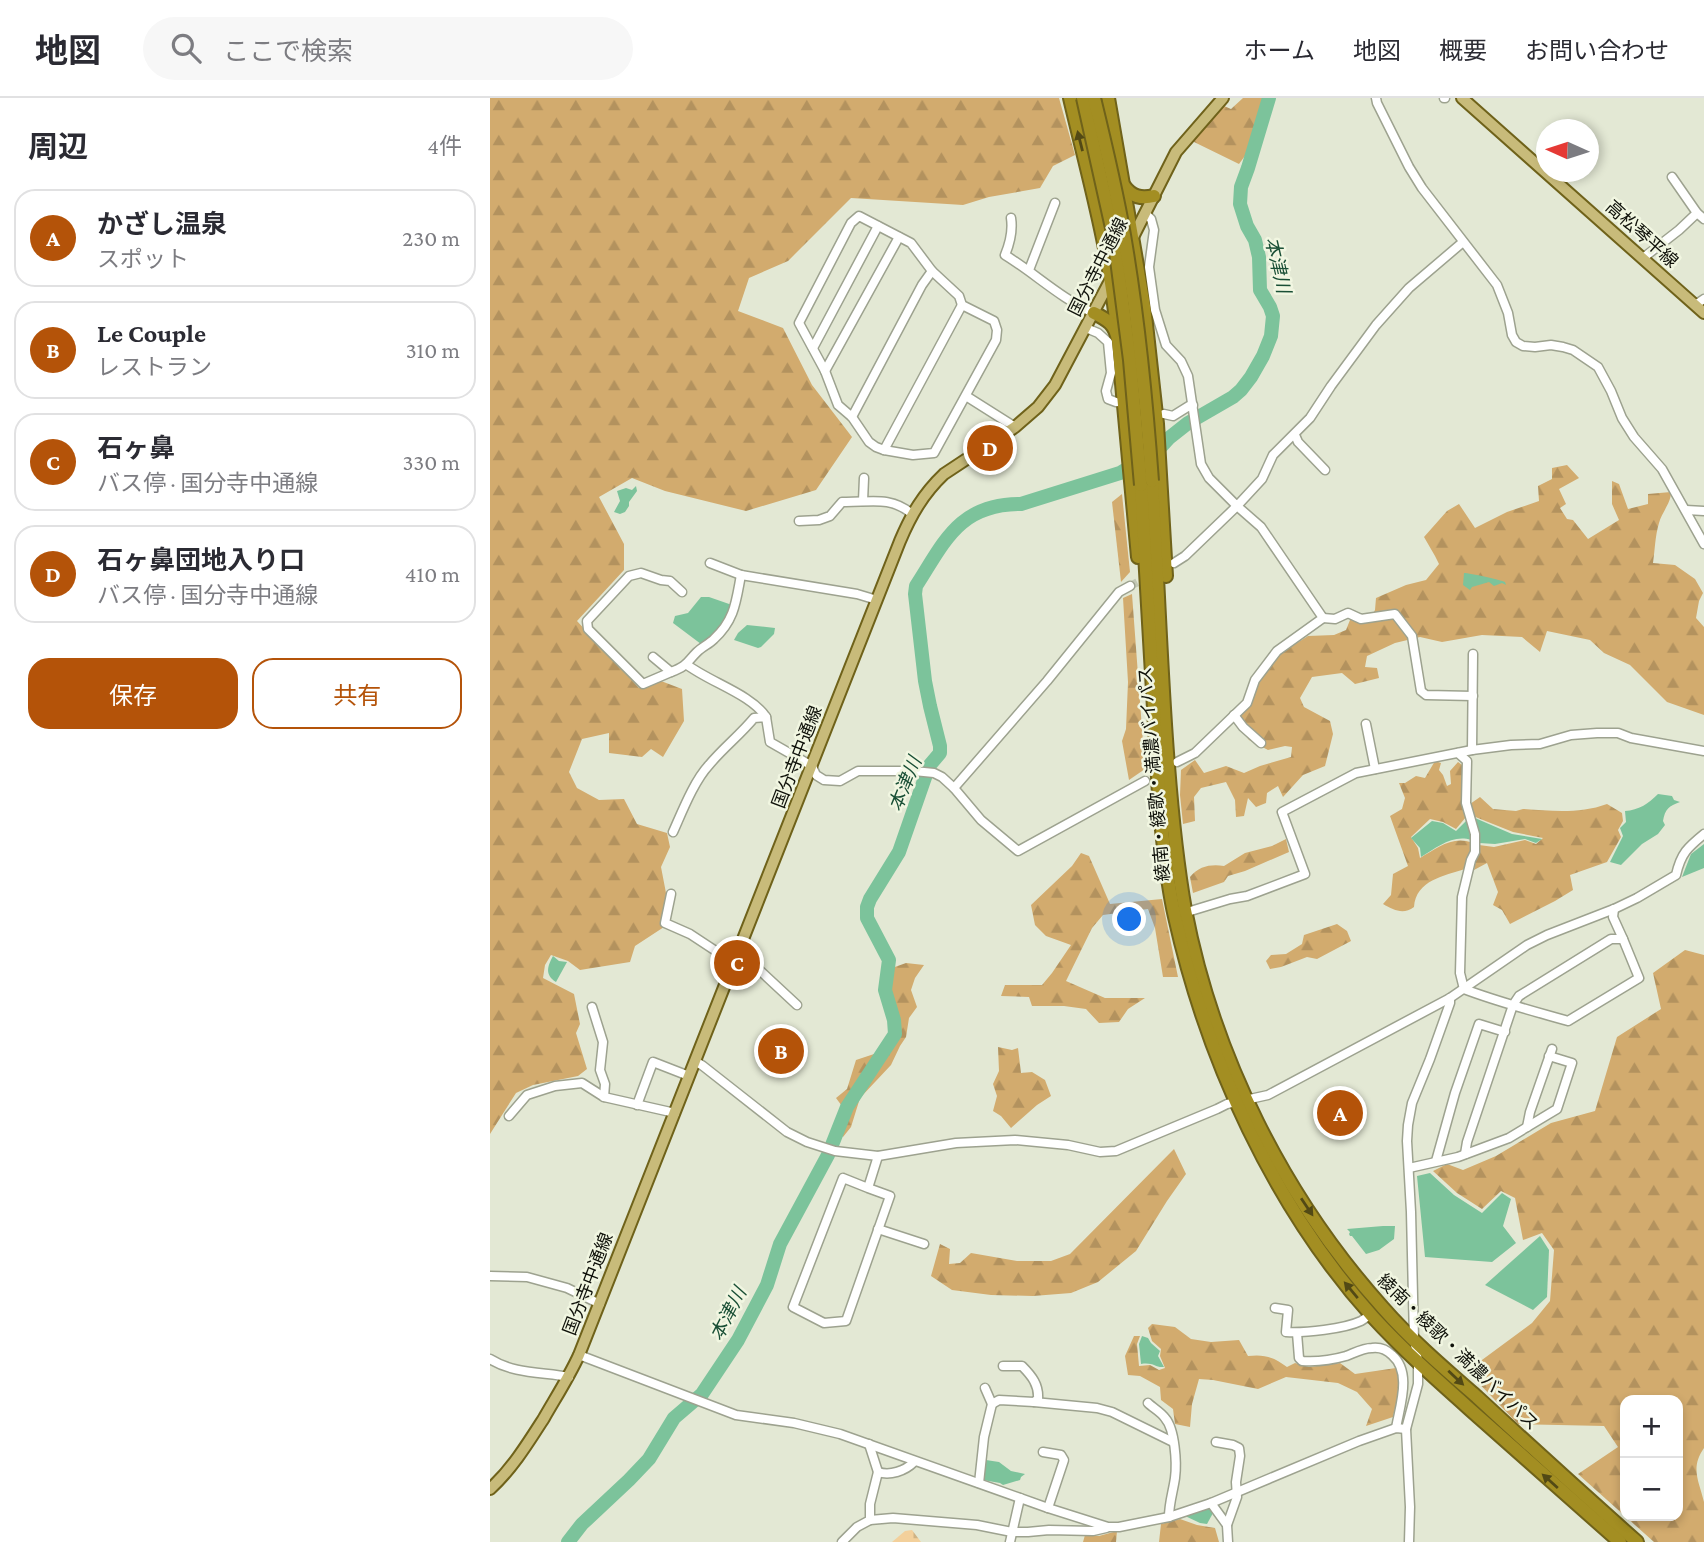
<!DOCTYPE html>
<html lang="ja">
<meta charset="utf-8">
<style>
body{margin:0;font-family:"Crimson Pro","Noto Sans JP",serif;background:#f7f7f7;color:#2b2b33}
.controls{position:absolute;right:21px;bottom:21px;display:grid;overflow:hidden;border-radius:14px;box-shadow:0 4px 10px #0003}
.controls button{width:63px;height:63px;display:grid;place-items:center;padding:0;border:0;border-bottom:2px solid #e1e1e2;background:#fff;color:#2b2b33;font:35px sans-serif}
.compass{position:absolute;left:1046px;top:21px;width:63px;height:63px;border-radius:50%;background:#fff;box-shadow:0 4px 10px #0003;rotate:273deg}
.you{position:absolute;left:640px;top:822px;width:24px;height:24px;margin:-18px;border:5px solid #fff;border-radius:50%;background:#1a73e8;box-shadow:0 0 0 10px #1a73e833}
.badge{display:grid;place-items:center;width:46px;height:46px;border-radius:50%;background:#b45309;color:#fff;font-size:23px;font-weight:700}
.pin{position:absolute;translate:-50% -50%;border:4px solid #fff;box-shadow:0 2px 7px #0006}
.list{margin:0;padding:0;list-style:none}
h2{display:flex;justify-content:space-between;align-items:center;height:91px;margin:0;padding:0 28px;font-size:30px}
h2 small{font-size:23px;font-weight:400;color:#7c7c81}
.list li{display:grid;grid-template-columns:46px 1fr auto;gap:21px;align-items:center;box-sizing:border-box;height:98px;margin:0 14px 14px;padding:0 14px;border:2px solid #e1e1e2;border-radius:21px}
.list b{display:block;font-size:26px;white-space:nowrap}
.list p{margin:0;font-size:23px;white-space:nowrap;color:#7c7c81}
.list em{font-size:23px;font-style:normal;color:#7c7c81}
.actions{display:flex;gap:14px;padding:21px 28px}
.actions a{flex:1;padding:16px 0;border:2px solid #b45309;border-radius:21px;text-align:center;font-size:24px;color:#b45309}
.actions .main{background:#b45309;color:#fff}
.icon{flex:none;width:38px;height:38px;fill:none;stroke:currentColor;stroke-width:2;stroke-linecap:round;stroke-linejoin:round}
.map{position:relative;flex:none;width:1214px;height:1444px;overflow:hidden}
header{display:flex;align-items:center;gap:42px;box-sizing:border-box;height:98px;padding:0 35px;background:#fff;border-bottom:2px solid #e1e1e2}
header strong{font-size:33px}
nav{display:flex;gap:38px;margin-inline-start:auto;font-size:24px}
.search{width:490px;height:63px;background:#f7f7f7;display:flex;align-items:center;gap:18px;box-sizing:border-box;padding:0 24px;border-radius:38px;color:#7c7c81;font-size:26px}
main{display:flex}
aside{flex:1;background:#fff}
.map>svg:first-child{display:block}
.forest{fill:url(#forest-firs);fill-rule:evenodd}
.cemetery{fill:url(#cemetery-stones)}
.water{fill:#7cc39b}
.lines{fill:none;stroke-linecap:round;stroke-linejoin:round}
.river{stroke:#7cc39b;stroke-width:14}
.minor-tunnel{stroke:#c3c8b6;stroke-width:8;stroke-dasharray:8 4;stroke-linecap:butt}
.minor-casing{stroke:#9da28f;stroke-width:11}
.major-casing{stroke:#6f621a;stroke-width:14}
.highway-casing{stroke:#6f621a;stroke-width:16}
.minor{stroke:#fff;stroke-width:8}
.major{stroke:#c8bb7a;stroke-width:10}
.highway{stroke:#a38e22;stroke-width:12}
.highway-bridge-casing{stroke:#6f621a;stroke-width:16;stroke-linecap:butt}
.highway-bridge{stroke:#a38e22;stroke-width:12}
.oneway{fill:#524915}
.labels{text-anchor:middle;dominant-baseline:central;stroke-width:5;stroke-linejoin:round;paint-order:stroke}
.street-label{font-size:18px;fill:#0f110a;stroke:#f1f6e1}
.water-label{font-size:19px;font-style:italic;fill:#194f35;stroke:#f1f6e1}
</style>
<header>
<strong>地図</strong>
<div class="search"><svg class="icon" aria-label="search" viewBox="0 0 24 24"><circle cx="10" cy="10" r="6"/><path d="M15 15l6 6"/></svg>ここで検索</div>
<nav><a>ホーム</a><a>地図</a><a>概要</a><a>お問い合わせ</a></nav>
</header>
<main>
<aside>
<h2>周辺<small>4件</small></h2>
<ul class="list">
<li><span class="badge">A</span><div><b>かざし温泉</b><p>スポット</p></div><em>230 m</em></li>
<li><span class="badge">B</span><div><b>Le Couple</b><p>レストラン</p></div><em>310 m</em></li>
<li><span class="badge">C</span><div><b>石ヶ鼻</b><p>バス停 · 国分寺中通線</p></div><em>330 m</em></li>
<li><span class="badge">D</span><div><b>石ヶ鼻団地入り口</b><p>バス停 · 国分寺中通線</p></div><em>410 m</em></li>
</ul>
<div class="actions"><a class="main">保存</a><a>共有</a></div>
</aside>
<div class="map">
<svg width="1214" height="1444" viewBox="0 0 1214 1444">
<defs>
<pattern id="forest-firs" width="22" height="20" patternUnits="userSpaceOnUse" patternTransform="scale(1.75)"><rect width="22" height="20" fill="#d2ab6e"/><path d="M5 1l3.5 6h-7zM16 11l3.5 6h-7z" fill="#b3925e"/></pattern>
<pattern id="cemetery-stones" width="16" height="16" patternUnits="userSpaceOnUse" patternTransform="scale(1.75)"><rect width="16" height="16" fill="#f3d09b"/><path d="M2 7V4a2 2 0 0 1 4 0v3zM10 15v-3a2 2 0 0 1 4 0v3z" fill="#cfb284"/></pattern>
</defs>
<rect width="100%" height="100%" fill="#e3e8d4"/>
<!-- forest -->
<g class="forest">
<path d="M0 0H569L585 57 563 68 550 90 499 99 473 107 361 100 298 163 259 180 248 213 293 230 322 287 362 339 326 392 256 413 175 393 142 380 109 399 134 446V472L87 523 149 590 171 583 192 591 194 623 173 659 161 651 152 659 119 655V635L92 641 79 674 87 690 109 702 134 701 147 726 177 735 180 749 171 769 176 795 174 829 145 848 140 864 90 872 78 863 61 857 55 867 53 880 84 896 90 926 86 935 97 971 88 978 43 987 26 995 0 1036Z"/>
<path d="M753 0H773L760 51 749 66 702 43 734 8 741 11Z"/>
<path d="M1077 367 1089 380 1069 391 1076 406 1070 410 1077 421 1083 422 1098 441 1129 422 1122 406V383L1129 386 1138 411 1158 406V396L1181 394C1181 405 1172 414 1169 425 1165 438 1165 452 1163 465L1185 467 1205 481 1213 495 1209 503 1206 520 1214 529V617L1177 604 1140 567 1114 555 1100 542 1057 533 1050 554 1032 539 992 537 952 544 930 539 905 545 877 558 875 569 887 570 889 580 865 586 852 575 822 579 810 600 814 609 840 623 843 636 835 668 813 677 793 699 788 688 777 695 776 705 766 709 758 700 754 718 746 719 745 702 736 684 711 690 704 699 705 723 693 726 690 697 691 672 705 662 714 675 736 668 754 675 770 668 801 659 802 649 795 648 778 652 759 642 745 624 759 609 769 584 788 557 818 538 844 537 856 532 860 522 879 523 885 512 886 500 916 487 936 482 949 466 945 458 934 439 957 413 969 406 985 430 1017 414 1049 403 1048 388 1062 381V370Z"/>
<path d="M632 396 640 474 631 484 622 404Z"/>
<path d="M642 496 655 671 639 682 632 643 636 631 638 584 633 500Z"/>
<path d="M945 663 951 665 949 672 953 677 957 688 961 686 960 673 968 664 975 669 973 706 976 719 966 731 953 724 940 721 921 739 928 750 930 760C946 751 963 737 982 745L981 756 975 771C954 778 926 782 924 809 913 817 904 812 893 806L901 797 903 776 918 768 900 718 912 711 915 700 909 685H915L926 678 935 680Z"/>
<path d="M990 699 1003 711 1026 713 1033 711C1062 713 1090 716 1117 706L1132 715 1133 723 1128 732 1131 739 1117 764 1080 777 1083 792 1065 803 1020 826 1012 812 1003 807 1008 794 997 765 984 772 989 747 1004 749 1035 742 1046 746 1053 740 1023 734 983 718 980 706Z"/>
<path d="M796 741 799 754 755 773 738 778 734 784 703 795 700 779C709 768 721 766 734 768L755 755 782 748Z"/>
<path d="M591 755 599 758 620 806 672 801 688 879H673L665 830 658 811 613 817 602 830 576 883 615 900H655L638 911 629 924 609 925 596 911 574 908H542L539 899 511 898 515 887H552L562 875 581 847 556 838 545 827 541 807 582 768Z"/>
<path d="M847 826 857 833 861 843 827 861 817 859 791 869 780 871 776 863 781 857 796 856 812 846 814 837Z"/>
<path d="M1195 852 1214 857V1350C1200 1370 1209 1383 1214 1404 1214 1416 1214 1432 1214 1444H1164L1088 1376 1128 1349 1114 1328 1028 1326 977 1273 1042 1225 1060 1203 1064 1152 1052 1135 1033 1142 1025 1100 1011 1093 992 1111 967 1095 943 1073 957 1066 973 1072 1006 1058 1061 1025 1105 1013 1127 939 1171 911 1163 875ZM1135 1302H1188V1418H1135Z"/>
<path d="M416 865 434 867 425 880 421 892 427 909 419 920 416 939 410 948 401 967 370 1000 361 1029 353 1039 348 1034 357 1015 346 1000 357 991 366 962 399 951 407 937V923L398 896V884L402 870Z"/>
<path d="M508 949 522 952 528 950 531 975 542 974 555 982 561 998 547 1007 521 1030 511 1018 503 1013 507 998 503 986 509 973Z"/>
<path d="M684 1051 696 1076 677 1103 646 1153 608 1184 581 1195 543 1198 501 1197 462 1192 441 1178 450 1146 460 1151 459 1166 470 1165 481 1155 527 1163H561L580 1156Z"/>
<path d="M662 1226 685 1229 701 1241 721 1244 749 1242 758 1258C774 1256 784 1259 797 1269L805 1265 819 1269 850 1265 865 1276 906 1270 910 1288 903 1319 876 1328 882 1311 867 1294 848 1285 796 1279 768 1291 723 1282 709 1281 702 1306 700 1329 685 1326 683 1311 671 1302 670 1289 650 1278 638 1277 635 1258 644 1238H650L647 1246 649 1268 660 1267 669 1272 675 1270 670 1258 671 1251 662 1243 658 1230Z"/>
<path d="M690 1421 707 1427 725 1430 729 1444H669L671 1426Z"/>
<path d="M627 1433 626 1444H593L595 1437 609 1438Z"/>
</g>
<!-- cemetery -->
<path class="cemetery" d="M422 1432 431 1444H402L415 1433Z"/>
<!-- water -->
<g class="water">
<path d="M146 388 147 393 139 404V408L135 414 130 416 124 414 130 403 127 393 136 390 142 392Z"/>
<path d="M974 475C980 475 1011 482 1015 484L1016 487 1012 485 1004 488 999 484 982 489 980 492 973 487Z"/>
<path d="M211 499H219L242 507C235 524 226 535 211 546L183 525 185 518 198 515Z"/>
<path d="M257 527 285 530 284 536 271 549 268 550 244 542 248 535Z"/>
<path d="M1168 696 1182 698 1184 702 1190 704C1179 708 1175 711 1173 723L1175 727 1168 736 1152 746 1131 767 1120 764 1133 738 1130 730 1136 724 1135 713C1149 712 1158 706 1168 696Z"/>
<path d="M985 720 1022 736 1052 741 1046 745 1035 741 1005 746 989 745V735Z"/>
<path d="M977 722 981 742C963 736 946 750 931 759L930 750 921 740 942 723 953 725 966 733Z"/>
<path d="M1214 746V770L1192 779 1201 756Z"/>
<path d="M63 858 69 863 77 864 66 884C55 877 57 869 63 858Z"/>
<path d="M940 1075 964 1097 992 1115 1012 1095 1021 1101 1013 1128 1026 1145 1002 1164 935 1159 927 1078Z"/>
<path d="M893 1128H905L904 1141 889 1152 876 1156 862 1138H860L859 1136 860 1134 857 1131Z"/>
<path d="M1050 1138 1059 1152 1057 1199 1043 1212 995 1187Z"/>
<path d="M652 1238 658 1240 661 1245 670 1253 668 1258 674 1269C665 1270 664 1264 651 1266L649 1246Z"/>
<path d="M496 1362 509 1364 521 1373 535 1376 531 1379 530 1382 513 1387 510 1385 493 1382Z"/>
<path d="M720 1410 723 1415 717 1426 710 1425 693 1417Z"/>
</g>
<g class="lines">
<!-- river -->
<path class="river" d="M78 1444 92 1426 139 1382 159 1361 184 1320 212 1296 248 1242 277 1187 290 1146 338 1057 357 1009 405 936 404 922 395 892 399 862 377 820V809L380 801 409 754 439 668 450 655V648L440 608 435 583 425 496 426 488C455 443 469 406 531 406L630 375 668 352 679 340 698 325 743 299 751 292 761 279 773 258 781 238 783 218 780 209 770 192 769 159 765 142 757 128 750 106 751 89 758 70 779 0"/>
<!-- minor-tunnel -->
<path class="minor-tunnel" d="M640 488 660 478"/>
<!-- minor casing -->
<g class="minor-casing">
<g id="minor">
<path d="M886 0 887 5 919 69 932 90 1007 187 1018 215 1022 237 1026 244 1033 248 1045 249 1061 247 1073 249 1083 252 1108 269 1121 293 1132 320 1144 339 1172 371 1214 446"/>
<path d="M954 0H955"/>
<path d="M1182 79 1207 115 1214 121"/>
<path d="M655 115 661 121 664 132 659 169 665 212 676 247 691 263 698 278 711 366 719 380 747 408 772 381 783 357 820 320 841 288 886 227 919 190 973 144"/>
<path d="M369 118 421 145 442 173 469 198 472 207 504 223 507 232 506 242 444 355 423 357 394 352 386 349 379 344 362 319 348 307 335 273 309 225 361 125Z"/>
<path d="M521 120C523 133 520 145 515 157 546 176 571 201 604 215"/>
<path d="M1153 160 1189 132 1207 115"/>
<path d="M539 172 565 105"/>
<path d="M1205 207 1214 201"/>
<path d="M596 230 608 235 618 244 621 275 616 293 618 301 626 304"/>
<path d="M323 250 388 128"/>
<path d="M335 273 409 139"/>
<path d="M476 298 525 329"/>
<path d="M674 316 683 318 699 308 703 307"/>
<path d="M362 319 432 187 442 173"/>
<path d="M805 337 808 344 835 372"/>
<path d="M394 352 472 207"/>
<path d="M373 403 374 380"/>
<path d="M1196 412 1214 413"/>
<path d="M309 423 329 422 340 418 352 404C378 405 400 397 422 416"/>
<path d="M220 465 251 477 367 496 387 502"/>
<path d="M684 465 695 458 747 408 771 429 833 520 787 553 765 582 757 605 705 655 687 664"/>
<path d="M640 488 629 494 557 583 464 690 491 722 528 753 655 683"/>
<path d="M833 520 845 521 858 515 871 521 905 516 922 538 931 593 936 597 983 598"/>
<path d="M163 559 181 574C197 568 196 565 207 554 212 549 219 546 224 541 245 522 246 503 251 477"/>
<path d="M196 566C219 584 261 596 276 619"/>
<path d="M181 574 153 586 98 531 97 523 139 478 151 475 171 482 180 483 192 494"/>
<path d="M744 617 753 629 771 645"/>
<path d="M876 626 885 671"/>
<path d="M982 652 983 556"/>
<path d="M968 655 977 663 976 705 985 736V754L981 762 972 799 970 875 974 891C1008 904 1043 913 1078 923L1149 880 1133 841H1121L1029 898 1023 907 977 1044 975 1056"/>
<path d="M183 734C192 714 204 683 219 667 233 650 250 637 264 620L276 619 280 644 322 668 326 677 334 682 350 683 368 673H424L444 675 452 679 464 690"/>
<path d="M181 796 175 825 200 836 244 865"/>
<path d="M1124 811 1123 819 1133 841"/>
<path d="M694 815 740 801 757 798 815 776 792 714 866 675 982 652 1021 647 1050 646 1081 637 1107 635H1128L1141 640 1214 653"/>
<path d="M249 853 307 907"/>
<path d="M102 909 113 944 110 972 115 986 114 999"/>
<path d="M205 963 213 968 297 1034 317 1044 345 1053 388 1058 466 1045 525 1042 578 1047 610 1054 626 1053 727 1011 737 1006 778 997 960 900 1037 847 1057 837 1124 811 1147 800 1186 777C1191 755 1198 749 1214 736"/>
<path d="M147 1007 163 964 199 978"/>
<path d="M19 1018 37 997 65 988 92 985 114 999 185 1015"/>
<path d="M1037 1029 1040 1014 1062 951"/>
<path d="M946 1063 965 995 989 926 1015 934"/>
<path d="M919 1070 968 1059 1019 1040 1067 1011 1082 965 1059 958"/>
<path d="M378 1090 400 1098 356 1223 334 1225 303 1209 353 1080 378 1090 388 1058"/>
<path d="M388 1131 434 1146"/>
<path d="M0 1178 37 1179 77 1190 110 1206"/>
<path d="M785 1210 798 1212 796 1234C815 1235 854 1231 871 1223 875 1221 878 1218 880 1216"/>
<path d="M807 1235 809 1260 812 1263C826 1264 842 1262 856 1258 864 1255 873 1250 882 1250 890 1249 896 1251 902 1257 922 1274 910 1307 906 1330"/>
<path d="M89 1257 246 1317 304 1325 350 1336 558 1410 618 1429H629L679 1419 721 1405 869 1343 906 1330 916 1331"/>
<path d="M0 1261C24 1276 52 1274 79 1279"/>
<path d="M544 1304 607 1310 622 1314 683 1344"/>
<path d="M658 1305C663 1310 671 1314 675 1320 685 1331 687 1365 685 1380 683 1394 679 1405 679 1419"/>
<path d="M502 1306 509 1302 544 1304 548 1301C549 1287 542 1278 532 1268H513"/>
<path d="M726 1344 743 1347 749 1350 750 1358 746 1384 747 1399 737 1427"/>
<path d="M553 1354 571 1357 574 1362 558 1410"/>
<path d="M388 1374C400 1378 415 1373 424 1364"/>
<path d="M489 1385 494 1339 502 1306 495 1290"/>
<path d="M721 1405 737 1427 738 1444"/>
<path d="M380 1422 403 1420 487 1427 522 1434H538L559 1432 603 1433 616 1430"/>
<path d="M352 1444 367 1429 380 1422V1406L388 1374 379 1346"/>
<path d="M520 1444 530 1400"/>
<path d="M919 1444 920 1409 916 1331 928 1286V1263L924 1241 921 1114 917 1043 918 1027 922 1005 940 961 960 905V900"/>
</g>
</g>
<!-- major casing -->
<g class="major-casing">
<g id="major">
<path d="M972 0 1214 215"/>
<path d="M641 143 686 54 733 0"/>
<path d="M0 1391C22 1371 38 1345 54 1320 66 1299 79 1279 89 1257L410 443C421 417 433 396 454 376L525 329 548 309 565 287 622 179"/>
</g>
</g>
<!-- highway casing -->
<g class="highway-casing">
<g id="highway">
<path d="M580 0C598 77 620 153 627 233"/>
<path d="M618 0 654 208 667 326 676 478"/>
<path d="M634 88C642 99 651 101 664 98"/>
<path d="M604 215C618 222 625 226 628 242L648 459"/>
<path d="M662 383C667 469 670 555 676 641 680 698 685 756 695 812 723 958 794 1100 893 1210 921 1242 955 1271 987 1299 1040 1348 1093 1396 1147 1444"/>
<path d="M651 387 670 714C674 749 677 785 685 819 717 962 784 1109 883 1219 916 1255 954 1288 991 1321 1037 1362 1084 1403 1130 1444"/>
</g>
</g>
<!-- minor -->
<use href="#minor" class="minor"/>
<!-- major -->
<use href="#major" class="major"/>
<!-- highway -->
<use href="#highway" class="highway"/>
<!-- highway-bridge casing -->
<g class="highway-bridge-casing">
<g id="highway-bridge">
<path d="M593 0 624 139 640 262 651 387"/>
<path d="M604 0C615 45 626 91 634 137 648 218 656 300 662 383"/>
</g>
</g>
<!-- highway-bridge -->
<use href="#highway-bridge" class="highway-bridge"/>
</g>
<!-- one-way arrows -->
<defs><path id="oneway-solid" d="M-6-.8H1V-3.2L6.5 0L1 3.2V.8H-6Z" transform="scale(1.75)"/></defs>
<g class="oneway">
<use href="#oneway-solid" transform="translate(590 43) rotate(-104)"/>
<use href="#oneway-solid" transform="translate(817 1109) rotate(56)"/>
<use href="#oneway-solid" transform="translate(861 1192) rotate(-130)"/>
<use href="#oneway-solid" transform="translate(966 1280) rotate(43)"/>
<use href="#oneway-solid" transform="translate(1060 1383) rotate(-138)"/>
</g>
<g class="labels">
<!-- street labels -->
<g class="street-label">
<text transform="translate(1152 136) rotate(42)">高松琴平線</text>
<text transform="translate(608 169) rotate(-63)">国分寺中通線</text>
<text transform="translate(307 659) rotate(-69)">国分寺中通線</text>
<text transform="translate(664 676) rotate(-95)">綾南・綾歌・満濃バイパス</text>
<text transform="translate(98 1186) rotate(-69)">国分寺中通線</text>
<text transform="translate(968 1254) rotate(44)">綾南・綾歌・満濃バイパス</text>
</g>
<!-- water labels -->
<g class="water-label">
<text transform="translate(788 167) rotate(77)">本津川</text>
<text transform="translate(415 686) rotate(-68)">本津川</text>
<text transform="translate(238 1216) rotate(-63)">本津川</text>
</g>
</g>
</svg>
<div class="controls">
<button>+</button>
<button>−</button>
</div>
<svg class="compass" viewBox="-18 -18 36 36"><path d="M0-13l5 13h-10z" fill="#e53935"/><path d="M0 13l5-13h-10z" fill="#7c7c81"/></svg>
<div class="you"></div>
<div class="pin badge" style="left:850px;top:1015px">A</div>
<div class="pin badge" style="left:291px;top:953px">B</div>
<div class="pin badge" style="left:247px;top:865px">C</div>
<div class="pin badge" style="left:500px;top:350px">D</div>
</div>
</main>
